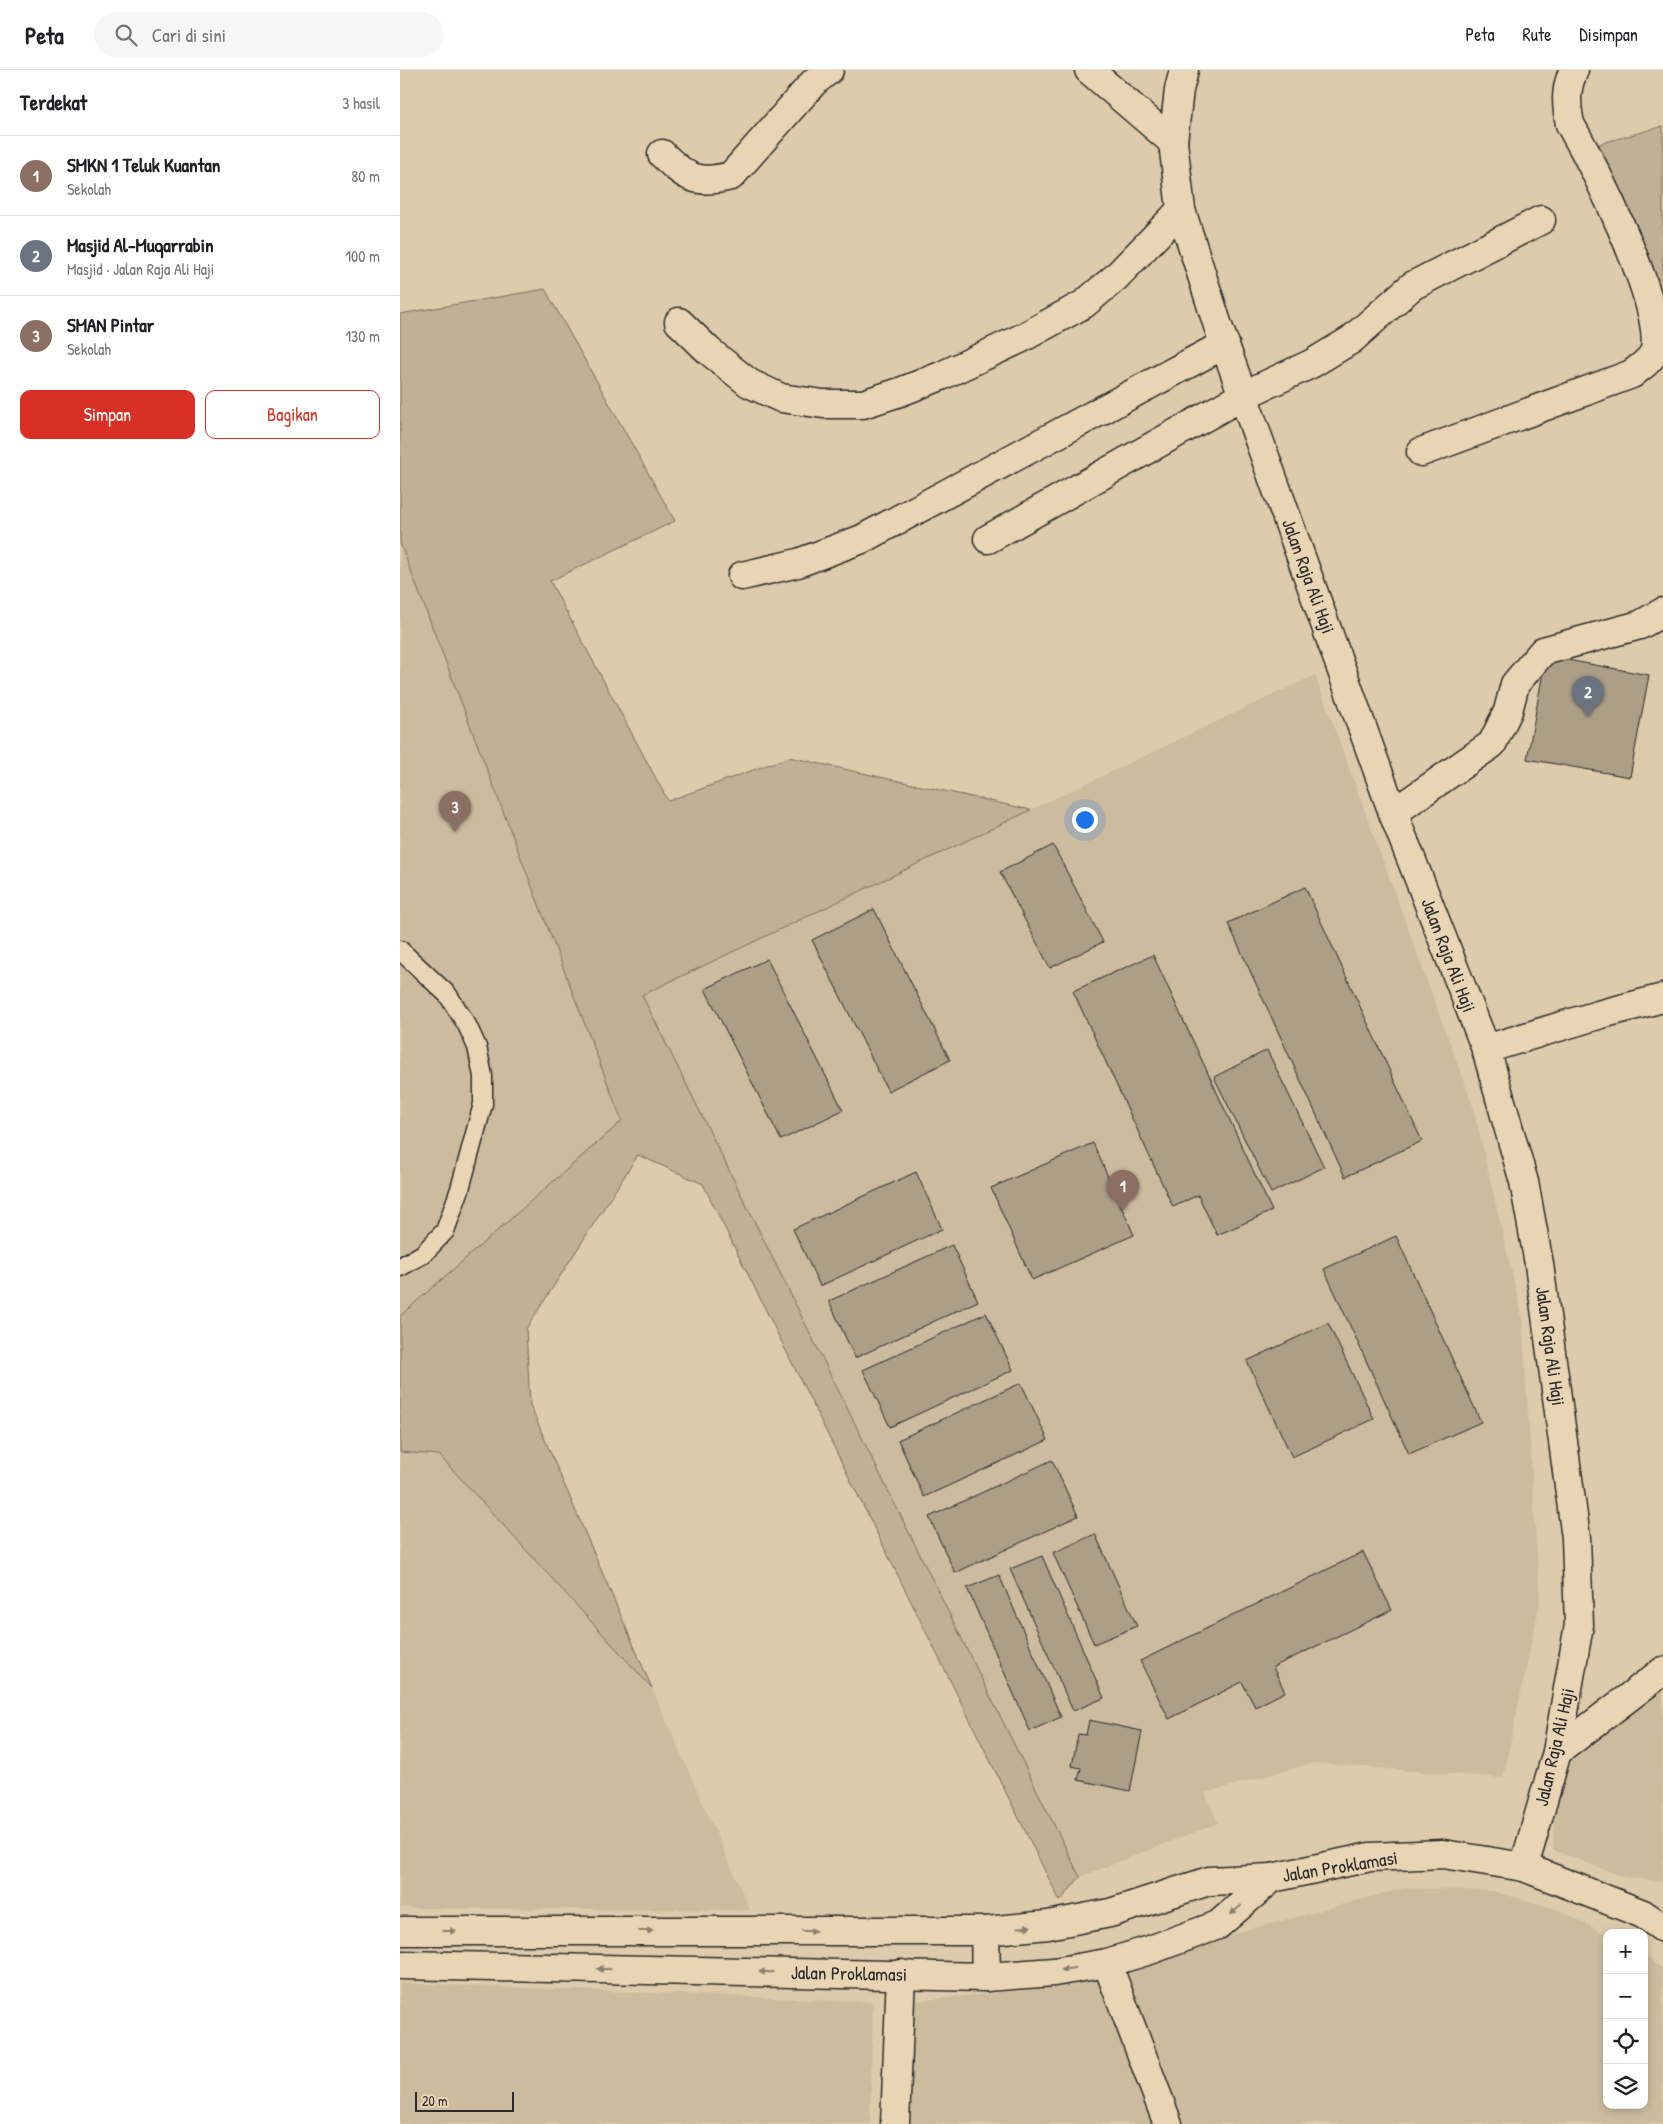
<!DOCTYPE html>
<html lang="id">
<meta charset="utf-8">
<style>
body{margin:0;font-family:"Patrick Hand",sans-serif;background:#f6f6f6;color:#202124}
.controls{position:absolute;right:15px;bottom:15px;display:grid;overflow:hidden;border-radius:10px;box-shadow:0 2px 8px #0003}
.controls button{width:45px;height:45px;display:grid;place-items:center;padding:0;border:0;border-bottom:1px solid #e0e0e0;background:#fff;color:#202124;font:25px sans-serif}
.scale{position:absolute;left:15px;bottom:12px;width:99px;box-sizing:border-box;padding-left:5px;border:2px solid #2b2b2b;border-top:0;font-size:14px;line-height:18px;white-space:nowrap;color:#2b2b2b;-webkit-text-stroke:4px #e9d5b3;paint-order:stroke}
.you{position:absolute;left:684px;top:749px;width:18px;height:18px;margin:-12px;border:4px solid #fff;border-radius:50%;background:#1a73e8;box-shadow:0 0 0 8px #1a73e833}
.badge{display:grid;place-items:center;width:32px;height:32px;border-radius:50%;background:#d93025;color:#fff;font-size:16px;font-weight:700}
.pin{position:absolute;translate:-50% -41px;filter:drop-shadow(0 1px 2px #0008)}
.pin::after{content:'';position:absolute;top:26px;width:18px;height:15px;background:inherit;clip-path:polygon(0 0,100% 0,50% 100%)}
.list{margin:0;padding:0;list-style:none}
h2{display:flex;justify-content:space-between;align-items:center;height:65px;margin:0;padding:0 20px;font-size:21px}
h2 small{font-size:16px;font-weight:400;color:#757577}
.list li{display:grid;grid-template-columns:32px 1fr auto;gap:15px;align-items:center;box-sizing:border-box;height:80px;padding:0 20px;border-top:1px solid #e0e0e0}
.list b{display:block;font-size:19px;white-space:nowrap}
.list p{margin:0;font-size:16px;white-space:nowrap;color:#757577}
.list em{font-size:16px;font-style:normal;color:#757577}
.actions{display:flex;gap:10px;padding:15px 20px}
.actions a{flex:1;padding:11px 0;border:1px solid #d93025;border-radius:10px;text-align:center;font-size:18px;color:#d93025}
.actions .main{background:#d93025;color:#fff}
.icon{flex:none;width:28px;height:28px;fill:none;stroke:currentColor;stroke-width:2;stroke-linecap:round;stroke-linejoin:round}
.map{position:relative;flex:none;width:1263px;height:2054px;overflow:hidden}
header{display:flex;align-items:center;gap:30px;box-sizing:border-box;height:70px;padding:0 25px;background:#fff;border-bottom:1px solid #e0e0e0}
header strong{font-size:24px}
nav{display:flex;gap:28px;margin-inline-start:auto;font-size:18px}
.search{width:350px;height:45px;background:#f6f6f6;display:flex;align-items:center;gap:12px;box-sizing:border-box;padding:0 18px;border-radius:28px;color:#757577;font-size:19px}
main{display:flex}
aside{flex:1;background:#fff}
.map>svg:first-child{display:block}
.built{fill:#ccbb9e}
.green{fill:#c0b095;stroke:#766e60}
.building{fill:#ac9e87;stroke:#2b2b2b}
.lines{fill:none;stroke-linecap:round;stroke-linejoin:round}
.service-casing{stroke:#2b2b2b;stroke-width:21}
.minor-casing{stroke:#2b2b2b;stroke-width:31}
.tertiary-casing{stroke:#2b2b2b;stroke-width:31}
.trunk-casing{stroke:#2b2b2b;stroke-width:31}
.service{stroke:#e9d5b3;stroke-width:18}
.minor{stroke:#e9d5b3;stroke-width:28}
.tertiary{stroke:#e9d5b3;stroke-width:28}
.trunk{stroke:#e9d5b3;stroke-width:28}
.oneway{fill:#8a806f}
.labels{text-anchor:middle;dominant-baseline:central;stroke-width:4;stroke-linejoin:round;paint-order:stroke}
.street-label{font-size:19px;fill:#2b2b2b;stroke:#e9d5b3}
</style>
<header>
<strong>Peta</strong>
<div class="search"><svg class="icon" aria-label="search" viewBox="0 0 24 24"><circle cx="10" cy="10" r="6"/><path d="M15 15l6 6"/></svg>Cari di sini</div>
<nav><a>Peta</a><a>Rute</a><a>Disimpan</a></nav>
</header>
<main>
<aside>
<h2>Terdekat<small>3 hasil</small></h2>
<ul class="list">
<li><span class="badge" style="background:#8d6e63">1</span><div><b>SMKN 1 Teluk Kuantan</b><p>Sekolah</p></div><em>80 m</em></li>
<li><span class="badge" style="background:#6b7280">2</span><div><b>Masjid Al-Muqarrabin</b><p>Masjid · Jalan Raja Ali Haji</p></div><em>100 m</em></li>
<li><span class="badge" style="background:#8d6e63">3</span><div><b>SMAN Pintar</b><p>Sekolah</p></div><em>130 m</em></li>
</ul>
<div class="actions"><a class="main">Simpan</a><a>Bagikan</a></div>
</aside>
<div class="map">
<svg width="1263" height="2054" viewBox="0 0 1263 2054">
<rect width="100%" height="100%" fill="#decbab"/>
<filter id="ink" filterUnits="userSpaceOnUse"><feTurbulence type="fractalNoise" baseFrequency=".02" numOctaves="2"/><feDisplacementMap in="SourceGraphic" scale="10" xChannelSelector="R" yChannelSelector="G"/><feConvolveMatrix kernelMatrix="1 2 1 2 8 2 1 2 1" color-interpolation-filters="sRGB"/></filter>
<g filter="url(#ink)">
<!-- built -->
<g class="built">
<path d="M0 473 222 1052 0 1246Z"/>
<path d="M915 605 1073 1036 1122 1246 1140 1532 1103 1708 913 1693 805 1723 818 1753 680 1807 241 925Z"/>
<path d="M0 1382 39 1385 252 1618 350 1840 0 1838Z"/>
<path d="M1263 1614V1812L1224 1807 1153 1780 1157 1719 1173 1688Z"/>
<path d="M1004 1818 1093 1821 1159 1840 1207 1865V2035H1244V1885L1263 1899V2054H511L514 1931 678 1915 843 1861Z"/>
<path d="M0 1913 473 1932 470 2054H0Z"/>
</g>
<!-- green -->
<g class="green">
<path d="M1263 56V236L1199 74Z"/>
<path d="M145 219 275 451 150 511 268 731 389 687 631 740 242 925 680 1807 660 1831 303 1114 238 1085 126 1259 130 1335 252 1618 39 1385 0 1382V1246L222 1051 0 473V244Z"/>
</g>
<!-- building -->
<g class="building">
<path d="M1146 586 1249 605 1230 707 1127 689Z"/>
<path d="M653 775 703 872 650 898 600 802Z"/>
<path d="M905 817 1022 1071 945 1107 828 853Z"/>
<path d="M474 839 550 990 488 1021 412 870Z"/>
<path d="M753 885 872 1141 817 1165 798 1125 773 1137 673 921Z"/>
<path d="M367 889 443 1040 381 1070 305 919Z"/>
<path d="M867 980 924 1097 871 1123 814 1007Z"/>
<path d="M693 1073 734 1165 632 1210 591 1118Z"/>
<path d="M516 1102 542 1159 420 1216 393 1159Z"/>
<path d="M996 1166 1081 1352 1009 1384 924 1199Z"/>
<path d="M552 1175 578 1231 455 1288 429 1231Z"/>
<path d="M586 1243 613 1300 490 1357 463 1300Z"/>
<path d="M928 1253 974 1349 892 1387 847 1291Z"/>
<path d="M621 1313 648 1370 524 1427 498 1370Z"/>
<path d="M652 1390 678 1446 555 1503 529 1447Z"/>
<path d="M695 1464 737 1556 694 1574 653 1483Z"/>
<path d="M963 1482 992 1540 873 1597 885 1622 855 1637 842 1612 769 1649 740 1591Z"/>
<path d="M642 1486 704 1628 673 1641 610 1499Z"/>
<path d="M599 1505 661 1647 630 1661 567 1518Z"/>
<path d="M689 1650 742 1661 730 1721 678 1710 681 1698 672 1696 678 1664 686 1665Z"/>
</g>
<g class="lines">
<!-- service casing -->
<g class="service-casing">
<path id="service" d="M0 880 48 925 67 955 77 977 83 1006V1034L60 1119 45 1161 23 1184 0 1197"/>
</g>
<!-- minor casing -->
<g class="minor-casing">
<g id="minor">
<path d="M689 0 773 72"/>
<path d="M262 84C286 108 297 115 331 106L414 12 429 0"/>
<path d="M279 252 309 281 349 313 381 328 423 334H463L500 322 541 306 622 268 684 234 716 207 781 140"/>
<path d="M1021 382 1232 304C1240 297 1251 291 1255 280 1263 233 1195 98 1170 54 1166 35 1165 18 1174 0"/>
<path d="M588 469 844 325 911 294 951 270 1012 216 1141 150"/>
<path d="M342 506 398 493 462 469 825 274"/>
<path d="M993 743 1092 674 1108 641 1115 614 1143 581 1240 555 1263 542"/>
<path d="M1086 979 1198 945 1263 928"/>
<path d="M1157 1682 1263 1601"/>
<path d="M707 1893 768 2054"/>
<path d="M495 2054 501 1904"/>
</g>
</g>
<!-- tertiary casing -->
<g class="tertiary-casing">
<path id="tertiary" d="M784 0 779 20 773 72 781 140 818 256 993 743 1086 979 1124 1112 1139 1194 1176 1468 1179 1555 1157 1682 1124 1797"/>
</g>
<!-- trunk casing -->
<g class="trunk-casing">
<g id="trunk">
<path d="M0 1861H585L648 1855 710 1843 809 1811 872 1808 970 1787 1043 1784 1124 1797 1243 1844 1263 1858"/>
<path d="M585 1861 586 1907"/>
<path d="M0 1895 586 1907 654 1902 707 1893 750 1880 818 1855 872 1808"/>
</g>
</g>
<!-- service -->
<use href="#service" class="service"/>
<!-- minor -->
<use href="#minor" class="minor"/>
<!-- tertiary -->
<use href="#tertiary" class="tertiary"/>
<!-- trunk -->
<use href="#trunk" class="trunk"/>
</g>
<!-- one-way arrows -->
<defs><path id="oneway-solid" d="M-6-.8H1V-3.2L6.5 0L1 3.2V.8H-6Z" transform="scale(1.25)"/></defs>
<g class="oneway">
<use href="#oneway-solid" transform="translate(836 1840) rotate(139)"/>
<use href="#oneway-solid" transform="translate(624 1857) rotate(-5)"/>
<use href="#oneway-solid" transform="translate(49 1861)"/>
<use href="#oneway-solid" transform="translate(246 1861)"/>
<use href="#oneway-solid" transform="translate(409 1861)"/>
<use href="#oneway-solid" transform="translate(204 1899) rotate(-179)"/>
<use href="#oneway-solid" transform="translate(668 1899) rotate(171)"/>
<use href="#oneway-solid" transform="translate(366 1902) rotate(-179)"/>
</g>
</g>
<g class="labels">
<!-- street labels -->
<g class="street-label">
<text transform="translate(909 506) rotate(70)">Jalan Raja Ali Haji</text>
<text transform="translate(1049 885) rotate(69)">Jalan Raja Ali Haji</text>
<text transform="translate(1151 1276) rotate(82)">Jalan Raja Ali Haji</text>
<text transform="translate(1154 1677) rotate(-77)">Jalan Raja Ali Haji</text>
<text transform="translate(940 1796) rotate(-9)">Jalan Proklamasi</text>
<text transform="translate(449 1903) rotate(1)">Jalan Proklamasi</text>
</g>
</g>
</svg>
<div class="controls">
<button>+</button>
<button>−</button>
<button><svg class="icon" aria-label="locate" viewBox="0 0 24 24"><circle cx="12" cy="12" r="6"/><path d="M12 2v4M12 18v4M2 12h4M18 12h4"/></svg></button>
<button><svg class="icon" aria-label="layers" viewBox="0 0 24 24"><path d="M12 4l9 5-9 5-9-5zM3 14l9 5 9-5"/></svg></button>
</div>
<div class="scale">20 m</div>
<div class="you"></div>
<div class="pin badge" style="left:723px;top:1141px;background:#8d6e63">1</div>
<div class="pin badge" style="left:1188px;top:647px;background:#6b7280">2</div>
<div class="pin badge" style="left:55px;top:762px;background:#8d6e63">3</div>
</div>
</main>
